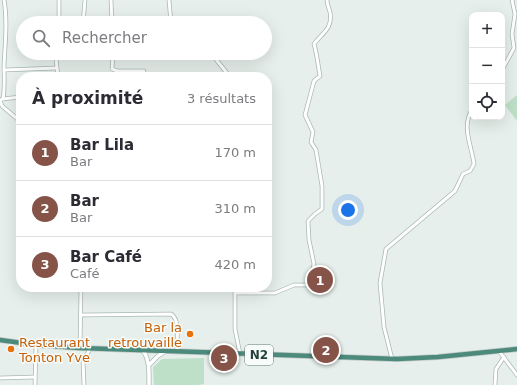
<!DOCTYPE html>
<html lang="fr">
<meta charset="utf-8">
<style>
body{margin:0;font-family:"DejaVu Sans",sans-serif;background:#f2f2f3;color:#2b2b33}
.controls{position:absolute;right:12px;top:12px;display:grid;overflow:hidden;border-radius:8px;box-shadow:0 4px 16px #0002}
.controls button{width:36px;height:36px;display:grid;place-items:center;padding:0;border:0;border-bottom:1px solid #e1e1e2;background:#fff;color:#2b2b33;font:20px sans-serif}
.you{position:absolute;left:348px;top:210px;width:14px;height:14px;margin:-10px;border:3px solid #fff;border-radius:50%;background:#1a73e8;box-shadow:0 0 0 6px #1a73e833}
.badge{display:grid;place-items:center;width:26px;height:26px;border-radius:50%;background:#855347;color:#fff;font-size:13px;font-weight:700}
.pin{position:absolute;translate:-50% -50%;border:2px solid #fff;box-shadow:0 1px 4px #0006}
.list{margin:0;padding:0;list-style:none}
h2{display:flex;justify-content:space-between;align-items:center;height:52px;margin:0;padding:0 16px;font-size:17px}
h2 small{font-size:13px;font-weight:400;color:#7c7c81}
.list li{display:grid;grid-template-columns:26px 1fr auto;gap:12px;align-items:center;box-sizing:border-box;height:56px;padding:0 16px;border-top:1px solid #e1e1e2}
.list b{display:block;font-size:15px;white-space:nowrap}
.list p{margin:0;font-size:13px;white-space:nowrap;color:#7c7c81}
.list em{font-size:13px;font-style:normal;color:#7c7c81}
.icon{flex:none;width:22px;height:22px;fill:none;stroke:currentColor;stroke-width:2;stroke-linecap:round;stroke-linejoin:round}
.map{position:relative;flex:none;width:517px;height:385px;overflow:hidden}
.search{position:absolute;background:#fff;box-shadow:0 4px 16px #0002;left:16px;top:16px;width:256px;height:44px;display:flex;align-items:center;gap:10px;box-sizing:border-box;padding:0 14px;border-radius:22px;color:#7c7c81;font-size:15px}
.panel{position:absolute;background:#fff;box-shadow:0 4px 16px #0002;left:16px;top:72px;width:256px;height:220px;border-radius:16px}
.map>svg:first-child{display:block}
.green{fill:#bfe0c8}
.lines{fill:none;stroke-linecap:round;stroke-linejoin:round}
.minor-casing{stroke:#a8b8b2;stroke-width:4.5}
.tertiary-casing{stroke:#a8b8b2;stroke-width:5}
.trunk-casing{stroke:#c2cac8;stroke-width:6}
.minor{stroke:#fff;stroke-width:3}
.tertiary{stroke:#fff;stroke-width:3.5}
.trunk{stroke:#4c8a7c;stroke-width:4.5}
.food-dot{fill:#e8710a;stroke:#f7fbf9;stroke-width:1.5}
.labels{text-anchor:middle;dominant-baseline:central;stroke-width:3;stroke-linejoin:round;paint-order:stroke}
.shield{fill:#f7fbf9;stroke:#637a73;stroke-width:1}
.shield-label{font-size:12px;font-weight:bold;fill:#24423a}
.food-label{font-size:13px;fill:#c56008;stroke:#f7fbf9;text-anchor:end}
</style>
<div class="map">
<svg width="517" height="385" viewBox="0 0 517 385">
<rect width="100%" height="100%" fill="#e6efeb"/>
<!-- green -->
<g class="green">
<path d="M517 95V121L505 105Z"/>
<path d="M204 358V384L198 385H154L153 367 162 359Z"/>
</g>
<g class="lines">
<!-- minor casing -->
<g class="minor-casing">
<g id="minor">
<path d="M59 0V23"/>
<path d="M111 0 112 23"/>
<path d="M169 0 171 23"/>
<path d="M83 23 85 0"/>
<path d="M113 53 112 69 117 71V77"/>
<path d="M211 53 230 77"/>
<path d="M4 70 57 68"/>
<path d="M502 70 514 48 512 34 515 14 512 0"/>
<path d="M117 71H144"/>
<path d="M58 77 56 59 58 53"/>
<path d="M2 99 21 97"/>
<path d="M3 99C5 87 4 77 4 65 5 44 8 21 4 0"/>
<path d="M0 100 2 106 21 122"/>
<path d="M235 287V329L240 354"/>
<path d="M235 293H275L294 285H309L314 264 309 240 308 221 315 214 322 209V186L316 150 311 142 313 132 305 115 314 81 320 76C318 65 317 54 314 44 322 33 333 29 330 12 329 8 327 5 327 0"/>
<path d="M80 315 171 314C181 320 176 341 177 352"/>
<path d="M80 348 81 287"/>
<path d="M499 351 517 375"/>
<path d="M392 359 384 327 380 283 386 249 455 191 463 174 470 171 474 164C472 147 461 126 472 110"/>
<path d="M0 378 35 377"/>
<path d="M35 385 36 345"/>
<path d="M84 385 83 361 90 349"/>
<path d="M495 385 496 369 504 357"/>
</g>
</g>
<!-- tertiary casing -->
<g class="tertiary-casing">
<g id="tertiary">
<path d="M143 350C150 361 149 372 149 385"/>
<path d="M149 365 158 356 166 351"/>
</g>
</g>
<!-- trunk casing -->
<g class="trunk-casing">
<path id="trunk" d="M0 340 36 345 80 348 397 359 438 357 517 349"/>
</g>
<!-- minor -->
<use href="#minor" class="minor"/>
<!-- tertiary -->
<use href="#tertiary" class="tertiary"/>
<!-- trunk -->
<use href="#trunk" class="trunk"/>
</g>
<!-- markers -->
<g class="food-dot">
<circle cx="190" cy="334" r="4"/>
<circle cx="11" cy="349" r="4"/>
</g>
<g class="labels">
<!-- shield labels -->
<rect class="shield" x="245" y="345" width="28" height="20" rx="3"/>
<g class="shield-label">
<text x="259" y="355">N2</text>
</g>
<!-- food labels -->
<g class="food-label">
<text x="182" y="327">Bar la<tspan x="182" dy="15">retrouvaille</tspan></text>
<text x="19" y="342" text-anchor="start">Restaurant<tspan x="19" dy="15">Tonton Yve</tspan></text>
</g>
</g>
</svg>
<div class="controls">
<button>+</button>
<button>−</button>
<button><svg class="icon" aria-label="locate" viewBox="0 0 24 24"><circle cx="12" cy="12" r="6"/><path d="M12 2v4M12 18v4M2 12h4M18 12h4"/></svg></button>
</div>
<div class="you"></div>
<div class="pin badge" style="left:320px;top:280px">1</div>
<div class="pin badge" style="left:326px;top:350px">2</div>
<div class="pin badge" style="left:224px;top:358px">3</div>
<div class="search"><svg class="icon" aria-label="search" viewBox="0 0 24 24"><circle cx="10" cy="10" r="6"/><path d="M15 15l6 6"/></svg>Rechercher</div>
<section class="panel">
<h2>À proximité<small>3 résultats</small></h2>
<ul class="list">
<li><span class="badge">1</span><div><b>Bar Lila</b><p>Bar</p></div><em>170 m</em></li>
<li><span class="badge">2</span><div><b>Bar</b><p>Bar</p></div><em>310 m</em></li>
<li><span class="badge">3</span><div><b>Bar Café</b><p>Café</p></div><em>420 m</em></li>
</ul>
</section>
</div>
